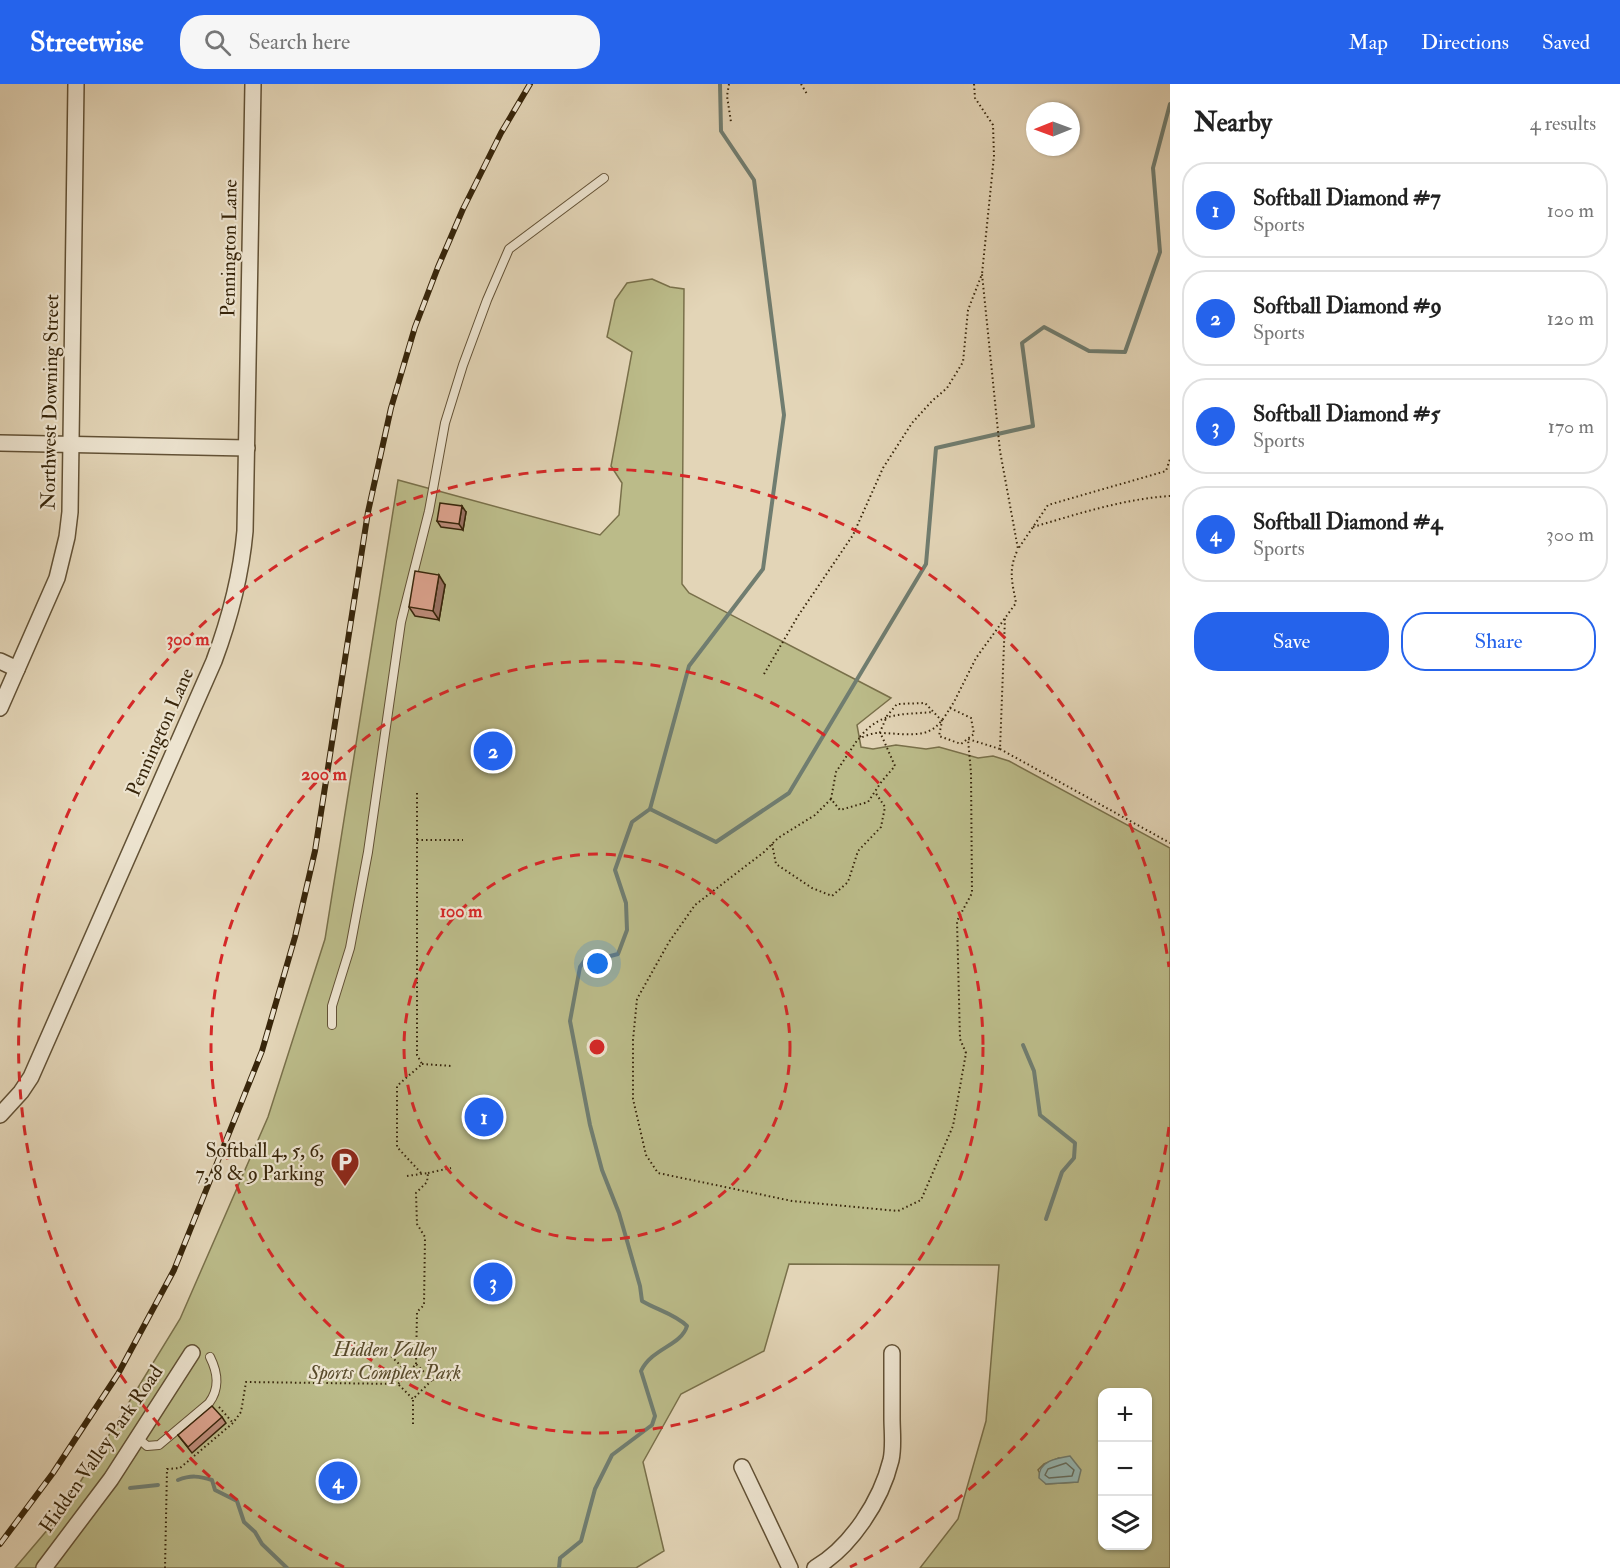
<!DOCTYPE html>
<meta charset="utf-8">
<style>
body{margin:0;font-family:"IM FELL Double Pica",serif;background:#f6f6f6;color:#222}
.controls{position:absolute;right:18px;bottom:18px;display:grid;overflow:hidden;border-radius:12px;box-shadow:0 2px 4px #0004}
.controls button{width:54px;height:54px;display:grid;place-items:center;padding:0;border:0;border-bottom:2px solid #e0e0e0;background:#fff;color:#222;font:30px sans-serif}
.compass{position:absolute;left:1026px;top:18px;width:54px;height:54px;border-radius:50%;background:#fff;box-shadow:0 2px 4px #0004;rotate:269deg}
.you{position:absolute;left:598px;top:880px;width:21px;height:21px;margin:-15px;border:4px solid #fff;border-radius:50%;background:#1a73e8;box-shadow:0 0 0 9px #1a73e833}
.badge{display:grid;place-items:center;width:39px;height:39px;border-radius:50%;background:#2563eb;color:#fff;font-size:20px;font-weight:700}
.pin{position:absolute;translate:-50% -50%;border:3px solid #fff;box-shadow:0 2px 6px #0006}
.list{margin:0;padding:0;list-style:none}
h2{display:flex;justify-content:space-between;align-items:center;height:78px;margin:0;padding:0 24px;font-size:26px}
h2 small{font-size:20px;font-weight:400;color:#767676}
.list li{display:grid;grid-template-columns:39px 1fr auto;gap:18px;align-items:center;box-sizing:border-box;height:96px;margin:0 12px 12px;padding:0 12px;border:2px solid #e0e0e0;border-radius:24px}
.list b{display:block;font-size:22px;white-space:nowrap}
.list p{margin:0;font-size:20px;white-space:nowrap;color:#767676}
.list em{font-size:20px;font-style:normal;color:#767676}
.actions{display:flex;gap:12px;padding:18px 24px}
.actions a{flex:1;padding:14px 0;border:2px solid #2563eb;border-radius:24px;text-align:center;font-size:21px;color:#2563eb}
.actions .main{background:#2563eb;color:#fff}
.icon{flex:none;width:33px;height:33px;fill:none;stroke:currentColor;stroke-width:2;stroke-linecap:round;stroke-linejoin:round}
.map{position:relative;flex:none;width:1170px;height:1484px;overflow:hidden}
header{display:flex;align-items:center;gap:36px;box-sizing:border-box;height:84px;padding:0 30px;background:#2563eb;color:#fff}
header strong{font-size:28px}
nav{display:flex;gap:33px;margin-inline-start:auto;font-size:21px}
.search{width:420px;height:54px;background:#f6f6f6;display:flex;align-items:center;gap:15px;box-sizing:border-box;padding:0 21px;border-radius:24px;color:#767676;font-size:22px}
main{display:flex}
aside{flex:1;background:#fff}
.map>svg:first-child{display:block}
.green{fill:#bbbb89;stroke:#79704a;stroke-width:1.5;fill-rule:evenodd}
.water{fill:#96b8b4;stroke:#707d70;stroke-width:1.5}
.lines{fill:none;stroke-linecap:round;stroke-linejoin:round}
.shore{stroke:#666e5f;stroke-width:1.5}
.stream{stroke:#707d70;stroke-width:4}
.lane-casing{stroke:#625135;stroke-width:10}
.street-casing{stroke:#625135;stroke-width:18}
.path{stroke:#37250a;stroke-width:2;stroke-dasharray:1.5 3;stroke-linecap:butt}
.lane{stroke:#ede4d0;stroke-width:8}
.street{stroke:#ede4d0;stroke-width:15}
.rail-casing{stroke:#37250a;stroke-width:6}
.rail{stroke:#ede4d0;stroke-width:4;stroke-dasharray:11;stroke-linecap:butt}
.wall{fill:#bc8b79;stroke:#37250a;stroke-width:1.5}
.shaded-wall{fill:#997163;stroke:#37250a;stroke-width:1.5}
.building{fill:#dba28d;stroke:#37250a;stroke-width:1.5}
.ring{fill:none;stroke:#d62828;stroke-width:3;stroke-dasharray:10 8}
.labels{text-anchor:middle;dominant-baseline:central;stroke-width:4.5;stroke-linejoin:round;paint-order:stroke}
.street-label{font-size:20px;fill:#37250a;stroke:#ede4d0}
.poi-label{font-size:20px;fill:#37250a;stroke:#ede4d0;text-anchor:end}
.park-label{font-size:20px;font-style:italic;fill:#584a2a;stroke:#ede4d0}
.centre{fill:#d62828;stroke:#ede4d0;stroke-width:3}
.ring-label{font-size:18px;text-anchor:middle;font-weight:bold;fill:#d62828;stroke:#ede4d0;stroke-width:4.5;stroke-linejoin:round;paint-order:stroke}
</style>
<header>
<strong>Streetwise</strong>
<div class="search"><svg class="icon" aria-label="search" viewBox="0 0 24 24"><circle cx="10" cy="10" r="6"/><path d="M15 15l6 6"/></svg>Search here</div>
<nav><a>Map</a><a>Directions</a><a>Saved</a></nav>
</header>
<main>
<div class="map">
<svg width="1170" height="1484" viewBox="0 0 1170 1484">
<rect width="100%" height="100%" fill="#e3d5b7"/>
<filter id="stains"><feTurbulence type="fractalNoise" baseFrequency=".00333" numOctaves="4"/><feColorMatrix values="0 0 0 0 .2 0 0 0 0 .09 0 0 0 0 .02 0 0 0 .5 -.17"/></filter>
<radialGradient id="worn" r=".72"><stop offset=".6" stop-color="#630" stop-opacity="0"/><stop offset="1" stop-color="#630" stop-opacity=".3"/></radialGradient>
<!-- green -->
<path class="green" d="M652 195 670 203 684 205 682 500 689 509 891 614 857 641 861 663 873 665 896 661 926 665 939 663 978 674 993 672 1009 677 1170 764V1484H920L958 1435 986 1337 999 1181 789 1180 764 1267 681 1310 643 1378 664 1467 636 1484H15L60 1431 180 1235 268 1033 325 855 398 396 600 451 619 431 622 399 611 382 632 268 607 253 615 216 627 199ZM1102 1308H1148V1462H1102ZM1059 1374 1077 1398 1046 1400 1038 1386 1044 1380Z"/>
<!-- water -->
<path class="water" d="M1070 1372 1081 1386 1078 1398 1046 1400 1039 1394C1038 1377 1057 1374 1070 1372Z"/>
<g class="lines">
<!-- shore -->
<path class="shore" d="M1066 1379 1074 1386 1072 1392 1049 1394 1045 1391 1048 1385Z"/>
<!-- stream -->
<g class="stream">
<path d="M650 725 689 582 763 485 784 331 754 96 721 47 720 0"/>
<path d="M1023 961 1034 987 1040 1031 1075 1059 1074 1074 1062 1088 1046 1135"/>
<path d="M178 1396C191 1391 199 1392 212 1396L215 1406 237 1417 244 1438 255 1448 262 1460 287 1484"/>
<path d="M130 1404 158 1401"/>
<path d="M559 1484 560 1474 581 1457 595 1405 612 1371 652 1341 655 1332 641 1287C652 1264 681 1262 687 1242 675 1230 657 1226 642 1217L640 1202 619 1129 602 1086 590 1041 570 937 580 883 585 876H595L618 870 627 846 626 819 615 786 632 738 650 725 716 758 789 709 926 480 936 364 1033 342 1022 259 1044 243 1089 267 1125 268 1160 168 1153 84 1170 20"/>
</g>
<!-- lane casing -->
<g class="lane-casing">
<g id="lane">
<path d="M332 941V922L350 864 368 768 401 538 429 427 445 339 463 281 487 216 509 165 604 94"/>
<path d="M138 1354 147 1362 159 1361 209 1319C220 1304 218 1289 210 1273"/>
</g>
</g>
<!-- street casing -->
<g class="street-casing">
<g id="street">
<path d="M0 359 247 364"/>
<path d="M0 577 17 585"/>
<path d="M0 624 57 494 67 453 70 428 76 0"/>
<path d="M0 1031 21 1008 31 993 214 577C230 534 241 492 245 447L253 0"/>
<path d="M742 1383 790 1484"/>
<path d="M44 1484 111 1395 192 1269"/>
<path d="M815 1484C851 1463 881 1417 891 1376 894 1362 892 1348 892 1334 892 1312 892 1290 892 1269"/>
</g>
</g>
<!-- path -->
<g class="path">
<path d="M729 0 727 12 731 38"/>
<path d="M801 0 807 10"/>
<path d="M974 0 975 14 993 41 994 72 982 190"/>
<path d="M1033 443C1078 430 1123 415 1170 412"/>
<path d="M764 590 798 532 853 451 883 384 912 339 932 317 947 304 963 278 968 226 982 190 1000 367 1018 465 1048 421 1166 387 1170 375"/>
<path d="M950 624 971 634 974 650 961 660 939 652 942 637 925 619 897 620 887 632 880 648 895 682 882 697 868 718 840 726 831 715 836 688 858 655C865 652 874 648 881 649 894 649 917 653 929 647 941 642 947 628 954 618L976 574 1016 519C1012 497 1008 486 1018 465"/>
<path d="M860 653C881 627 902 631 933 628"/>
<path d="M1000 665 1170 759"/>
<path d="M417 709V971L422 980 397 1002V1063L422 1090"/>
<path d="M831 715 815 731 778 754 764 768 695 821 669 858 637 915 633 956V1015L646 1071 658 1089 792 1117 898 1127 921 1116 953 1042 966 969 960 955 957 837 972 809 971 689 968 655 1000 665 1005 534"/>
<path d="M417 756H463"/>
<path d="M772 760 776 780 812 804 832 812 848 798 858 767 881 743 885 723 875 708"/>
<path d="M422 980 452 982"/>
<path d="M428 1089 451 1084"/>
<path d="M407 1092 428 1089 427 1098 416 1109 417 1140 425 1153 424 1221 417 1228 416 1280"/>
<path d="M388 1269 409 1290"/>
<path d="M432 1296H461"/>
<path d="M413 1316V1343"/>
<path d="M219 1323 233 1339"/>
<path d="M165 1484 167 1385 180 1384 233 1339 241 1328 246 1298 398 1300 416 1280 432 1296 413 1315 398 1300"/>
</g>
<!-- lane -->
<use href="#lane" class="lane"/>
<!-- street -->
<use href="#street" class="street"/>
<!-- rail casing -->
<g class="rail-casing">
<path id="rail" d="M0 1460 53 1389 118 1290 174 1186 262 967 295 853 315 767 368 428 391 324 415 243 438 183 463 125 501 49 530 0"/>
</g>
<!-- rail -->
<use href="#rail" class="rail"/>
</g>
<!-- wall -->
<g class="wall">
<path d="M466 428 463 446 441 443 437 437Z"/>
<path d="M445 501 439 536 415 532 409 523Z"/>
<path d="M222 1333 226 1339 192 1369 178 1351Z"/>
</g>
<!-- shaded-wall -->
<g class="shaded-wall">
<path d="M462 422 466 428 463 446 459 440Z"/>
<path d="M439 491 445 501 439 536 433 527Z"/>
</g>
<!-- building -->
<g class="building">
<path d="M440 419 462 422 459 440 437 437Z"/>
<path d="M415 487 439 491 433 527 409 523Z"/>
<path d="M212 1322 222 1333 188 1363 178 1351Z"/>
</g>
<!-- distance rings -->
<g class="ring">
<circle cx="597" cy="963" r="193"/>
<circle cx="597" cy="963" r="386"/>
<path d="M1169 1043A578 578 0 0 1 850 1483M344 1483A578 578 0 1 1 1169 883"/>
</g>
<!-- icons -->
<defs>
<g id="parking-pin" transform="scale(1.5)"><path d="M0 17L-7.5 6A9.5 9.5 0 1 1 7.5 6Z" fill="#8f2418" stroke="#ede4d0"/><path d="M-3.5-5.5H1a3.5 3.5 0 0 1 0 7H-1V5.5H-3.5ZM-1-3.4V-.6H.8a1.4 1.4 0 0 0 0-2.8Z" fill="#fff"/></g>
</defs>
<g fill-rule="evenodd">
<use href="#parking-pin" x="345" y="1078"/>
</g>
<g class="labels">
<!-- street labels -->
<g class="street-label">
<text transform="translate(229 164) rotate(-89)">Pennington Lane</text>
<text transform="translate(50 318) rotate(-89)">Northwest Downing Street</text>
<text transform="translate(160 648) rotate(-66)">Pennington Lane</text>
<text transform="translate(101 1365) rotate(-55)">Hidden Valley Park Road</text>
</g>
<!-- poi labels -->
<g class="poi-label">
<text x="324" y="1066">Softball 4, 5, 6,<tspan x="324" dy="23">7, 8 &amp; 9 Parking</tspan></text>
</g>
<!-- park labels -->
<g class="park-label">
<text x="385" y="1265">Hidden Valley<tspan x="385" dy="23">Sports Complex Park</tspan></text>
</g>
</g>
<circle cx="597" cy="963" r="9" class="centre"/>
<g class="ring-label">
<text x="188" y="561">300 m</text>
<text x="324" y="696">200 m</text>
<text x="461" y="833">100 m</text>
</g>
<rect width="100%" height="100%" filter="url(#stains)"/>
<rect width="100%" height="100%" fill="url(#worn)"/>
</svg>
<div class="controls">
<button>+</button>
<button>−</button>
<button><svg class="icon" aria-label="layers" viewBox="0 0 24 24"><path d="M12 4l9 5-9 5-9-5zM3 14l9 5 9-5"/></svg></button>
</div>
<svg class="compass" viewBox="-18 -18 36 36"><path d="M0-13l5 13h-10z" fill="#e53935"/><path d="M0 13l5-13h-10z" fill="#767676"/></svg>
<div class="you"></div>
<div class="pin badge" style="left:484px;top:1033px">1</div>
<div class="pin badge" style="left:493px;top:667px">2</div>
<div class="pin badge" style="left:493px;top:1198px">3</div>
<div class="pin badge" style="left:338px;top:1397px">4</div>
</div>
<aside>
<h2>Nearby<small>4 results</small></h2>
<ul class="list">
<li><span class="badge">1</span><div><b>Softball Diamond #7</b><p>Sports</p></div><em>100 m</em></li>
<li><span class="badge">2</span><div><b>Softball Diamond #9</b><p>Sports</p></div><em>120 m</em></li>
<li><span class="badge">3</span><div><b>Softball Diamond #5</b><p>Sports</p></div><em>170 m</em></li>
<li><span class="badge">4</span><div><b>Softball Diamond #4</b><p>Sports</p></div><em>300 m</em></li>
</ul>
<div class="actions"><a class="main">Save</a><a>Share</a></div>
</aside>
</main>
